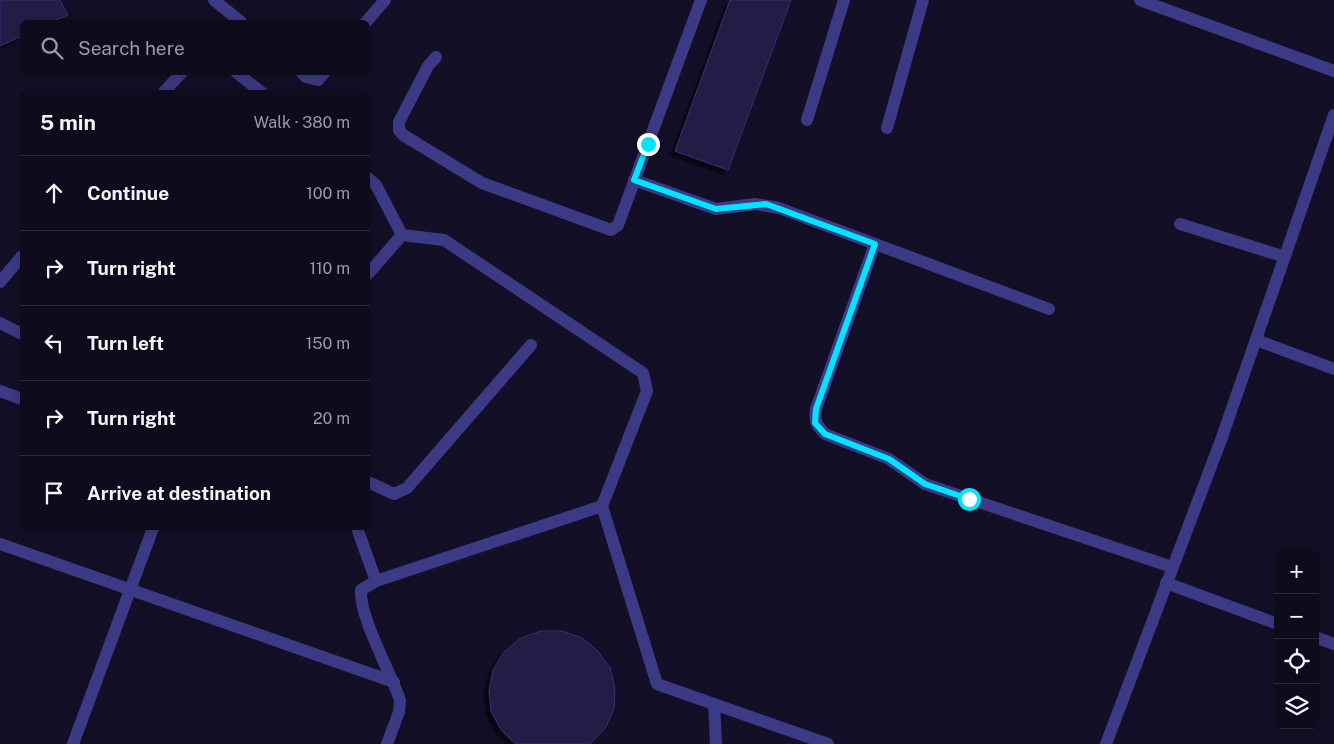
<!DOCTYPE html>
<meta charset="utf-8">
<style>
body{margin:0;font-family:"Public Sans",sans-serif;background:#171425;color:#f1f3f6}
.controls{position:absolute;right:15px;bottom:15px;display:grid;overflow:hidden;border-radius:8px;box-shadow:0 2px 12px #0003}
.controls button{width:45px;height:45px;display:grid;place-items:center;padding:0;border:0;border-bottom:1px solid #2e2b3b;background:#0e0b1c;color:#f1f3f6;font:25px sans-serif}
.stop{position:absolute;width:15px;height:15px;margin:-11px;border:4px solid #00e5ff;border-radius:50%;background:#fff}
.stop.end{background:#00e5ff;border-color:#fff;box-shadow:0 1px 5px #0008}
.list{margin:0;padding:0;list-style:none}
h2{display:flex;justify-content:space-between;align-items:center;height:65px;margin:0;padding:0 20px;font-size:21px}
h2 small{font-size:16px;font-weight:400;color:#9b9ba3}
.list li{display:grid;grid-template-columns:32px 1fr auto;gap:15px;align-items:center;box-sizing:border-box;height:75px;padding:0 20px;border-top:1px solid #2e2b3b}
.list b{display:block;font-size:19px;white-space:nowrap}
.list em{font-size:16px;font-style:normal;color:#9b9ba3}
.icon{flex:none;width:28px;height:28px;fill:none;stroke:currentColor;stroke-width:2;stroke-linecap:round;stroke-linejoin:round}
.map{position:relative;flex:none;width:1334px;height:744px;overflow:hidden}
.search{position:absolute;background:#0e0b1c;box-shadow:0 2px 12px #0003;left:20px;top:20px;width:350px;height:55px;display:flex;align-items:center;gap:12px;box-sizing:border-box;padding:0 18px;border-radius:8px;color:#9b9ba3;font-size:19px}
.panel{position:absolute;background:#0e0b1c;box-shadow:0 2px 12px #0003;left:20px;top:90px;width:350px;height:440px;border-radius:8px}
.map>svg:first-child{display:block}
.building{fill:#241b47;stroke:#3b2d73;filter:url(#shadow)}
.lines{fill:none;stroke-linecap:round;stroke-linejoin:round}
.minor{stroke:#3d3a85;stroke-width:12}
.route{stroke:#00e5ff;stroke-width:6}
</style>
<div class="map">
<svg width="1334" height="744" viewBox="0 0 1334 744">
<defs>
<filter id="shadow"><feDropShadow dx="-4.5" dy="4.5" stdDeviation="1" flood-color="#0009"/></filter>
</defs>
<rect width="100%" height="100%" fill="#130f26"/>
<!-- building -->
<g class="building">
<path d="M0 0H60L68 15 51 22H22V36L0 46Z"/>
<path d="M730 0H791L728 170 675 151Z"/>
<path d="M541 631H562L582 638 598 651 610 668 615 688 614 708 606 727 590 744H515L501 730 491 711 489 690 493 670 504 652 521 638Z"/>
</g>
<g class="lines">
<!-- minor -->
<g class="minor">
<path d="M214 0 241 22"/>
<path d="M1140 0 1334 71"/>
<path d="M366 22 385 0"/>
<path d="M436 57 428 66 399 122V130L403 135 482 183 611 230 618 225 701 0"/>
<path d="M236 72 261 92"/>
<path d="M301 72 306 77 318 80 325 72"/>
<path d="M164 92 182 72"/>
<path d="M807 120 844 0"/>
<path d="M887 128 923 0"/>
<path d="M368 178 376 185 402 235"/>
<path d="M634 180 716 209 755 204 779 208 1049 309"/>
<path d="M1180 224 1285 257"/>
<path d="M402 235 444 240 643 373 647 391 602 506 657 684 828 744"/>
<path d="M875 244 816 409C814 421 817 426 825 434L889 459 925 484 1172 567"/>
<path d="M368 274 402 235"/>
<path d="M0 282 22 256"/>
<path d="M0 323 22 334"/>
<path d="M1256 340 1334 369"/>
<path d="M0 391 22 399"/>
<path d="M368 482 394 494 407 488 531 345"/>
<path d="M357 528 376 581"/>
<path d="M0 544 394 682"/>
<path d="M1166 583 1278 624"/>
<path d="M1315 637 1334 644"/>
<path d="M714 704 716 744"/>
<path d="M73 744 153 528"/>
<path d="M387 744 399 712 400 700C390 671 359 616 361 590L376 581 602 506"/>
<path d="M1106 744 1221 440 1334 115"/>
</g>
</g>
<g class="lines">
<!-- route -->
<path class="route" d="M648 144 634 180 716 209 766 204 875 244 816 409 815 423 825 434 889 459 925 484 969 499"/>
</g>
</svg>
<div class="controls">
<button>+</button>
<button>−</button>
<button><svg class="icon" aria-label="locate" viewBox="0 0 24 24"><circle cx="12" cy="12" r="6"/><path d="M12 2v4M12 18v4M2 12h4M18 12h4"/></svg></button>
<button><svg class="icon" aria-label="layers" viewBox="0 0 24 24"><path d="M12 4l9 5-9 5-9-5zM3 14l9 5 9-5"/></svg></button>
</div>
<div class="stop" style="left:969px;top:499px"></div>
<div class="stop end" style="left:648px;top:144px"></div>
<div class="search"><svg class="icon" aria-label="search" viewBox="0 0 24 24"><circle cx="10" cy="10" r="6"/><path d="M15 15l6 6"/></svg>Search here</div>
<section class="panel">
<h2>5 min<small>Walk · 380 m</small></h2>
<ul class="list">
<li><svg class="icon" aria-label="ahead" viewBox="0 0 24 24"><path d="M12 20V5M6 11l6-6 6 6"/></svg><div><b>Continue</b></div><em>100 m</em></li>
<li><svg class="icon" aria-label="right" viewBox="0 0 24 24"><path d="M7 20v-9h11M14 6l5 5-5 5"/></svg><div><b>Turn right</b></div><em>110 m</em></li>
<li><svg class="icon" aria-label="left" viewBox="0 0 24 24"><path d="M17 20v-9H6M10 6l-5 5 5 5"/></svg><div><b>Turn left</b></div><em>150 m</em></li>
<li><svg class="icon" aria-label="right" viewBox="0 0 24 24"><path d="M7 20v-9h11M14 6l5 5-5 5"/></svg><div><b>Turn right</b></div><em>20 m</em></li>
<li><svg class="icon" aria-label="arrive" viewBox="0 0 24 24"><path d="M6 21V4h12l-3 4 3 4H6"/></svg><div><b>Arrive at destination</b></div></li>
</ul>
</section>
</div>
